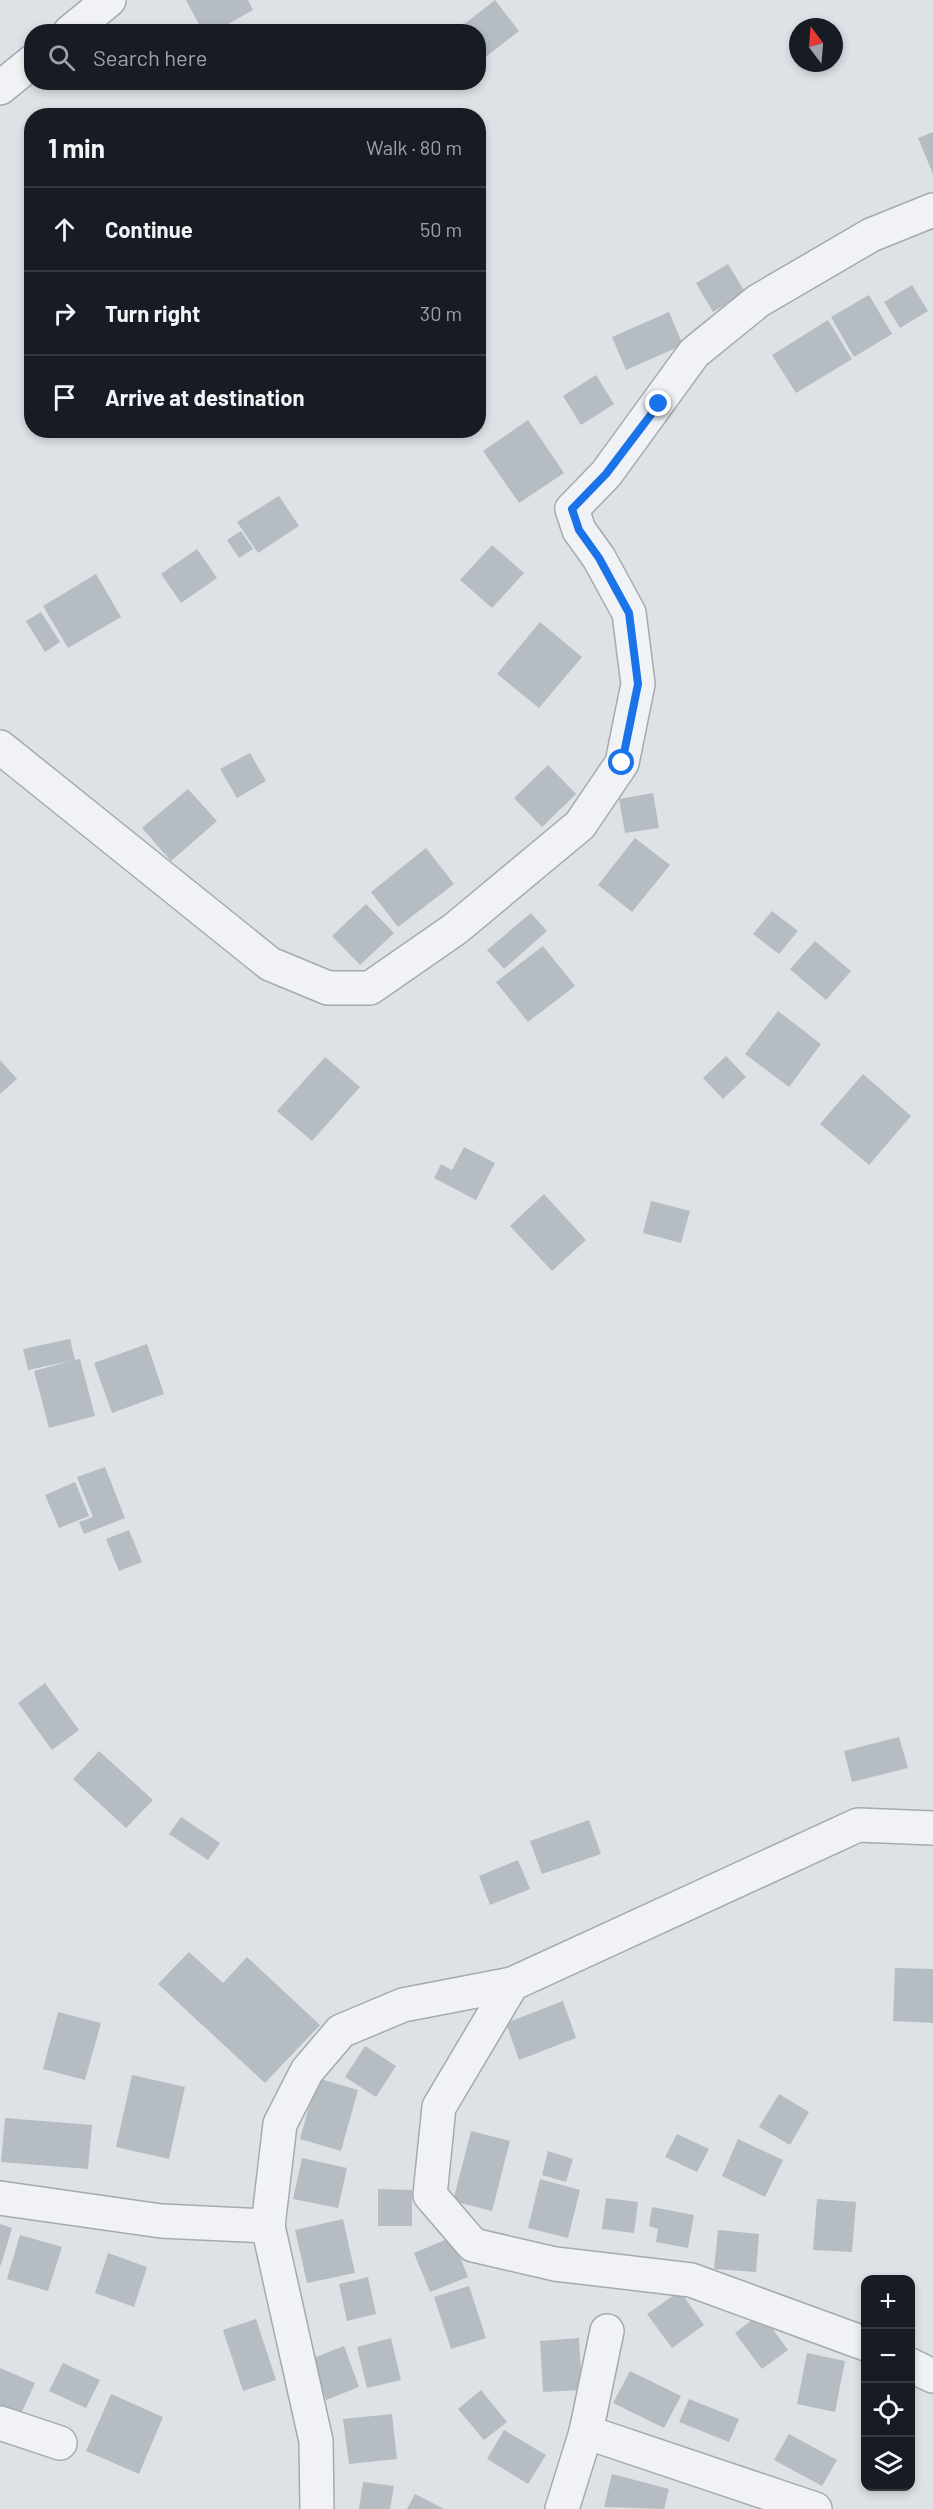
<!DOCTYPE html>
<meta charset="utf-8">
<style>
body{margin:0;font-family:Barlow,sans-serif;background:#242831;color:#f1f3f6}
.controls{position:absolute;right:18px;bottom:18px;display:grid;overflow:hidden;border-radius:12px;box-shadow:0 3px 9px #0003}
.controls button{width:54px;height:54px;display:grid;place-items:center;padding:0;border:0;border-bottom:2px solid #363941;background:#171b24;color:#f1f3f6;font:30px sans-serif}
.compass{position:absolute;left:789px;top:18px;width:54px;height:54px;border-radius:50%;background:#171b24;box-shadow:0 3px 9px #0003;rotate:344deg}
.stop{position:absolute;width:18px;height:18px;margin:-14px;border:4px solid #1a73e8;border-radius:50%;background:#fff}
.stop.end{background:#1a73e8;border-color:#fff;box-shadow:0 2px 6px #0008}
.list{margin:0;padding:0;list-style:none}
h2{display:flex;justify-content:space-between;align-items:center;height:78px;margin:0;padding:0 24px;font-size:26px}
h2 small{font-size:20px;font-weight:400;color:#9ea1a6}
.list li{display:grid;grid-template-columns:39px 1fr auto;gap:18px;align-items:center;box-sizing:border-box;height:84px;padding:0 24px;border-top:2px solid #363941}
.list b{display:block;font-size:22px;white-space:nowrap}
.list em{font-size:20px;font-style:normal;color:#9ea1a6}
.icon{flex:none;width:33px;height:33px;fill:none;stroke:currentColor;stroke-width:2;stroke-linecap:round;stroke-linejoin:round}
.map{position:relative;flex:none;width:933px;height:2509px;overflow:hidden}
.search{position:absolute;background:#171b24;box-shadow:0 3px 9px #0003;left:24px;top:24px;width:462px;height:66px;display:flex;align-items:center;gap:15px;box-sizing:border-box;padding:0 21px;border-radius:24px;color:#9ea1a6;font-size:22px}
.panel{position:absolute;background:#171b24;box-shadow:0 3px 9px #0003;left:24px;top:108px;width:462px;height:330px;border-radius:24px}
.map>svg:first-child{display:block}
.building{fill:#b5bcc2}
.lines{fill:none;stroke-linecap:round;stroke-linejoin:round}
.minor-casing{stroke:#a4aaaf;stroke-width:36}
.minor{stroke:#f0f2f5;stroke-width:33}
.route{stroke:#1a73e8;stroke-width:8}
</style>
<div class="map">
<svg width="933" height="2509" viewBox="0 0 933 2509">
<rect width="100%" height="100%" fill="#dee2e6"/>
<!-- building -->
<g class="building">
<path d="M186 0H248L253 10 214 32H203Z"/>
<path d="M495 0 519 31 487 56 478 45V32H468L463 25Z"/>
<path d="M933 132V174L918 138Z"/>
<path d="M728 264 745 292 713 312 696 283Z"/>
<path d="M912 285 928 311 900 328 884 302Z"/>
<path d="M869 295 892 334 854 357 831 317Z"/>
<path d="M669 312 683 345 626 370 612 337Z"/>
<path d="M828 320 852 359 796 393 772 355Z"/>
<path d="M596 375 614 404 581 425 563 396Z"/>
<path d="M528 420 564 473 519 503 483 451Z"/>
<path d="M279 496 299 526 258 553 237 522Z"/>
<path d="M241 531 253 549 239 558 227 540Z"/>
<path d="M492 545 524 573 492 608 460 580Z"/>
<path d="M197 549 217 578 181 603 161 574Z"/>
<path d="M96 574 121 617 68 648 43 606Z"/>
<path d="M41 612 60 642 45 652 26 621Z"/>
<path d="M540 622 582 657 539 708 497 674Z"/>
<path d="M250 753 266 781 237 798 220 769Z"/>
<path d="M548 765 576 794 542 827 514 798Z"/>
<path d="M188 789 217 821 171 861 142 828Z"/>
<path d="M653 793 659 828 625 833 619 799Z"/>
<path d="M635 838 670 865 632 912 598 885Z"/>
<path d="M426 848 454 884 398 927 371 892Z"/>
<path d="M366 904 394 933 360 965 332 936Z"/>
<path d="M772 911 798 931 779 954 753 934Z"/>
<path d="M531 913 547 931 504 969 487 950Z"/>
<path d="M815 941 851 971 826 1000 790 969Z"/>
<path d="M543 946 575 986 528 1022 496 982Z"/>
<path d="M778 1011 821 1044 789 1087 745 1054Z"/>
<path d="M726 1056 746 1077 723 1099 703 1078Z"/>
<path d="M325 1057 360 1087 312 1141 277 1111Z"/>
<path d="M0 1060 17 1079 0 1094Z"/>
<path d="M863 1074 911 1116 869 1165 820 1124Z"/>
<path d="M464 1147 495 1163 476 1200 434 1178 441 1164 452 1170Z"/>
<path d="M544 1194 586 1240 552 1271 510 1226Z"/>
<path d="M651 1201 690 1211 681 1243 643 1233Z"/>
<path d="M70 1339 75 1360 80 1359 95 1416 49 1428 34 1371 70 1361 28 1370 23 1349Z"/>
<path d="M147 1344 164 1394 112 1413 94 1363Z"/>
<path d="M105 1467 125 1518 84 1534 79 1522 93 1517 77 1477Z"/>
<path d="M75 1482 89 1516 59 1528 45 1495Z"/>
<path d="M129 1530 142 1562 119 1571 106 1539Z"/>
<path d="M45 1683 79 1730 52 1750 18 1703Z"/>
<path d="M899 1737 908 1768 852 1782 844 1751Z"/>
<path d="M99 1751 153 1800 126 1828 73 1779Z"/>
<path d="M181 1817 220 1843 208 1860 169 1834Z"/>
<path d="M589 1820 601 1854 542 1874 530 1841Z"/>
<path d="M518 1860 530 1889 490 1905 479 1876Z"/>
<path d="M189 1952 223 1983 247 1957 320 2025 265 2083 158 1984Z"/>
<path d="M895 1968 933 1969V2023L893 2021Z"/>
<path d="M563 2001 576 2038 519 2060 506 2023Z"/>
<path d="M58 2012 101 2023 85 2080 43 2069Z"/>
<path d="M365 2046 396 2066 376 2097 345 2077Z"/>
<path d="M132 2075 185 2087 169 2159 116 2147Z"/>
<path d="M317 2078 358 2090 341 2151 300 2139Z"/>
<path d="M779 2094 809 2112 790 2145 759 2127Z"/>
<path d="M5 2118 92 2125 88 2169 1 2162Z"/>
<path d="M471 2131 510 2141 492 2211 453 2201Z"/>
<path d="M677 2134 709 2149 697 2172 665 2157Z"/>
<path d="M738 2139 783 2160 765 2197 722 2176Z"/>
<path d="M548 2151 573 2159 566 2182 542 2175Z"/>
<path d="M302 2158 347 2168 338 2208 293 2199Z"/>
<path d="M540 2179 580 2190 568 2238 528 2228Z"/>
<path d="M378 2189 412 2190V2226H378Z"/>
<path d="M606 2198 638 2202 634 2233 602 2229Z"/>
<path d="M817 2199 856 2202 852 2252 813 2250Z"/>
<path d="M652 2207 694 2215 688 2248 656 2242 658 2229 649 2226Z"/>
<path d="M343 2219 355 2273 307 2283 295 2230Z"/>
<path d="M0 2224 12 2228 1 2265H0Z"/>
<path d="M718 2230 759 2234 756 2272 714 2269Z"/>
<path d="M20 2235 62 2247 48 2291 7 2279Z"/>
<path d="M452 2237 468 2277 430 2292 414 2253Z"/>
<path d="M108 2253 147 2267 134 2307 95 2293Z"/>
<path d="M368 2277 376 2314 347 2321 339 2284Z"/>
<path d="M469 2286 486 2338 451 2349 434 2297Z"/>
<path d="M680 2291 704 2325 672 2348 647 2314Z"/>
<path d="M761 2313 788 2350 762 2369 735 2333Z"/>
<path d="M256 2319 276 2380 243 2391 223 2330Z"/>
<path d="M391 2338 401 2380 367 2388 357 2347Z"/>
<path d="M579 2338 582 2390 543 2392 540 2341Z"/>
<path d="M344 2346 359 2387 326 2400 311 2359Z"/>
<path d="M807 2353 845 2361 835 2412 797 2404Z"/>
<path d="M63 2363 100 2380 86 2408 49 2391Z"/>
<path d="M0 2368 35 2383 20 2416 0 2407Z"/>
<path d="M630 2371 681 2396 664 2428 613 2403Z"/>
<path d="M481 2390 507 2422 484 2440 458 2409Z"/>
<path d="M111 2394 163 2417 139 2474 86 2451Z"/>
<path d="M689 2399 739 2419 729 2442 679 2422Z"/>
<path d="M392 2414 397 2459 349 2464 343 2419Z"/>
<path d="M504 2430 546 2455 528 2484 487 2459Z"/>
<path d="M789 2434 837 2460 822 2486 774 2460Z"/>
<path d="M612 2474 669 2489 664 2509 604 2507Z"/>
<path d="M363 2482 394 2486 390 2509H359Z"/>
<path d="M415 2494 444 2509H407Z"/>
</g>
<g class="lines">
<!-- minor casing -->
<g class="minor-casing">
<g id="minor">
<path d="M70 32 109 0"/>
<path d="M0 88 32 62"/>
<path d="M0 747 270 964 328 988H370L455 929 580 825 622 763 638 684 629 613 599 558 579 530 572 509 606 474 694 353 758 301 871 235 933 210"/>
<path d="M0 2198 161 2221 268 2226 280 2124 307 2071 341 2031 403 2005 512 1984"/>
<path d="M268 2226 316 2441 317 2509"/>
<path d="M866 2344 691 2280 555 2264 473 2245 430 2195 439 2107 512 1984 858 1825 933 1828"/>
<path d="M910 2365 933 2376"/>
<path d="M0 2423 60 2443"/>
<path d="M586 2432 815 2509"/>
<path d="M562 2509 586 2432 607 2331"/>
</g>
</g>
<!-- minor -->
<use href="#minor" class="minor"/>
</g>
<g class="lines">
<!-- route -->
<path class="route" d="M622 763 638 684 629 613 599 558 579 530 572 509 606 474 659 404"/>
</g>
</svg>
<div class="controls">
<button>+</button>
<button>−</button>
<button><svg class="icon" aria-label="locate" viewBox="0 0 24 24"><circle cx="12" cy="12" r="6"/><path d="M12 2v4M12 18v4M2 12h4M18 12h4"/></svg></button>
<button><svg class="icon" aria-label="layers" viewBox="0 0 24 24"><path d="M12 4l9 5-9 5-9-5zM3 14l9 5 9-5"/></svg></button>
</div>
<svg class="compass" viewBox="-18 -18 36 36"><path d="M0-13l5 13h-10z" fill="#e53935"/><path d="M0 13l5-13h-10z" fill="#9ea1a6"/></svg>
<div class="stop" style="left:622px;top:763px"></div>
<div class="stop end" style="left:659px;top:404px"></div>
<div class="search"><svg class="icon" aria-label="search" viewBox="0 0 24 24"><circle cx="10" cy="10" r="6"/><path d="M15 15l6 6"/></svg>Search here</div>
<section class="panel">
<h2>1 min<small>Walk · 80 m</small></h2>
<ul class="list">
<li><svg class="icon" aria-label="ahead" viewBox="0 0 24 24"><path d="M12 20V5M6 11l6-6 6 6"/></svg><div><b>Continue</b></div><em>50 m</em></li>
<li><svg class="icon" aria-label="right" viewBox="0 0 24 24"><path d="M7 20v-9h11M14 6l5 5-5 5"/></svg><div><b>Turn right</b></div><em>30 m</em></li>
<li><svg class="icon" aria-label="arrive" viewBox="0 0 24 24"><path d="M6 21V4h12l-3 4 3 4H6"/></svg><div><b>Arrive at destination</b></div></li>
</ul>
</section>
</div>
